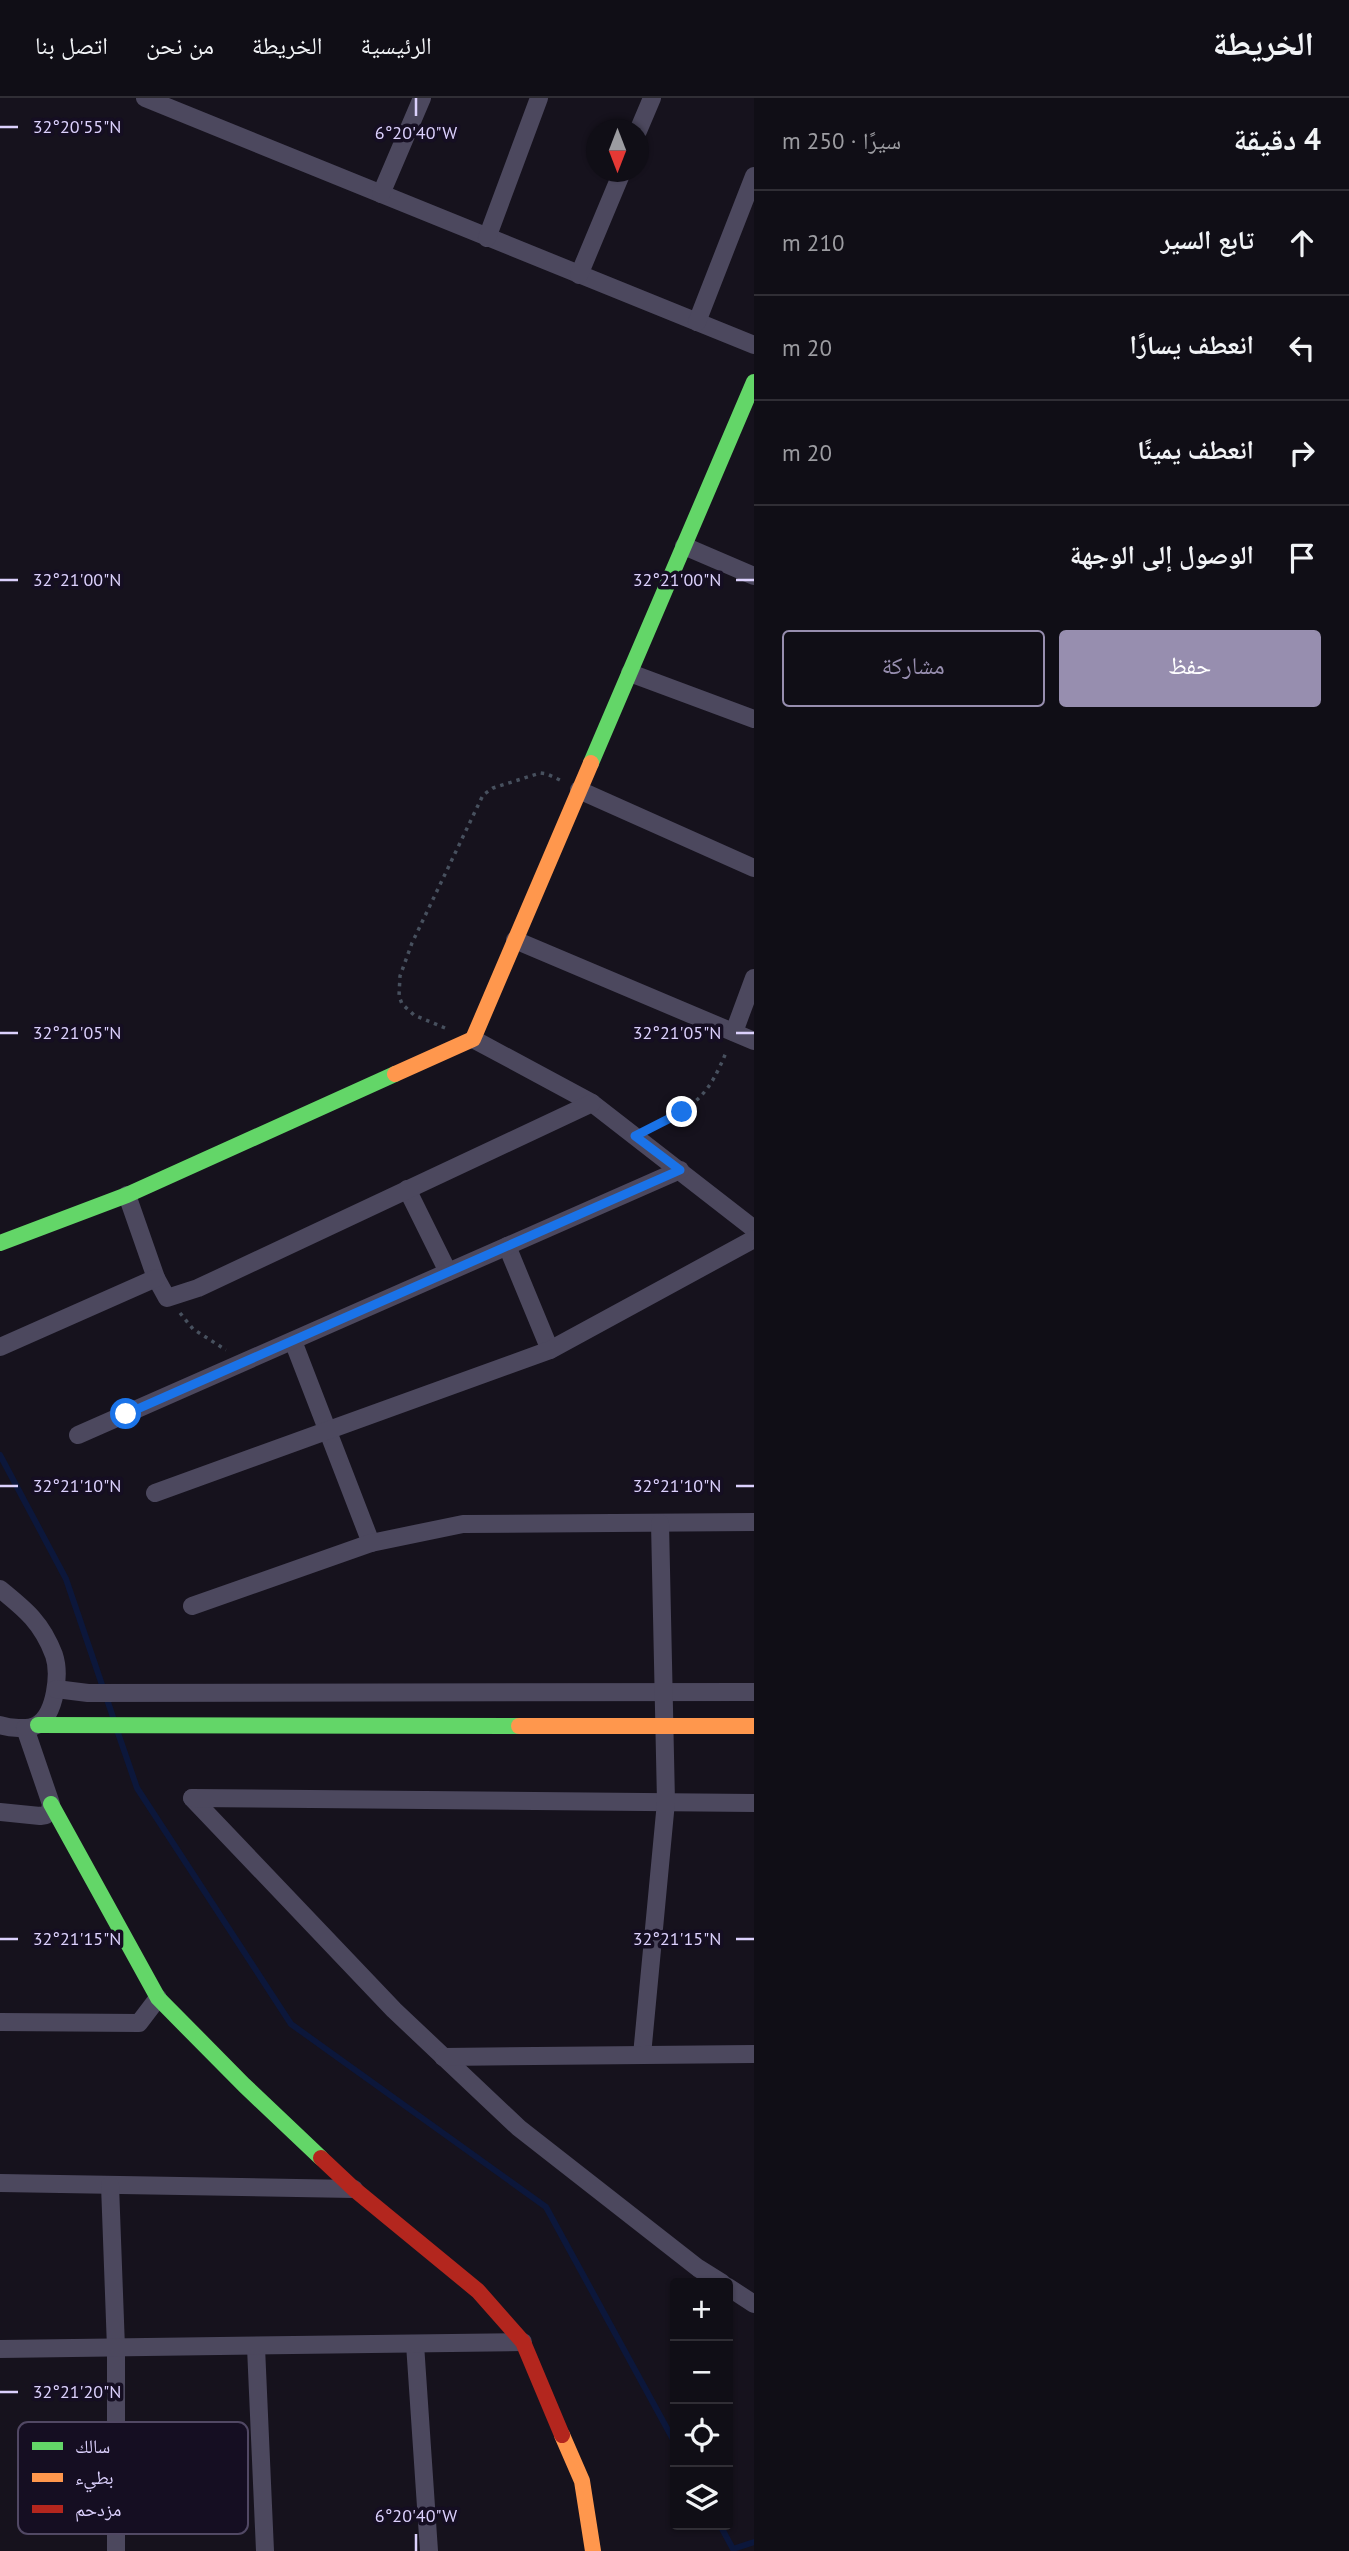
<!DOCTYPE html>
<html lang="ar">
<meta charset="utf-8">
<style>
body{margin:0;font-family:"PT Sans","Noto Naskh Arabic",sans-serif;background:#19171f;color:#f1f3f6;direction:rtl}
.controls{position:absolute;right:21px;bottom:21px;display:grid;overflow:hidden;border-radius:7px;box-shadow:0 2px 5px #0004}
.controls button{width:63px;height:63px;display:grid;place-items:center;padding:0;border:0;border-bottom:2px solid #302e35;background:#100e16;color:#f1f3f6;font:35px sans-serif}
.compass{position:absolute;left:586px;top:21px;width:63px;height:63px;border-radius:50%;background:#100e16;box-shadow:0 2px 5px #0004;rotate:180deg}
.stop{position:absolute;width:21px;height:21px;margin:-16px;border:5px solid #1a73e8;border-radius:50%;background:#fff}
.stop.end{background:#1a73e8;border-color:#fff;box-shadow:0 2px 7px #0008}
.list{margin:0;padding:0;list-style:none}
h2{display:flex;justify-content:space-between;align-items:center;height:91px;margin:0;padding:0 28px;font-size:30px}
h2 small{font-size:23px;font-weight:400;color:#9c9ca1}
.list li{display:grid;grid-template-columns:46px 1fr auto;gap:21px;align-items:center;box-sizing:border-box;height:105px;padding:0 28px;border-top:2px solid #302e35}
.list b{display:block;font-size:26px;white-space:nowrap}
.list em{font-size:23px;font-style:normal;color:#9c9ca1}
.actions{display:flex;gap:14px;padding:21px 28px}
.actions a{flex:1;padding:16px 0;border:2px solid #978eaf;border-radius:7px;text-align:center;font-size:24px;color:#978eaf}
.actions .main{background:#978eaf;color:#fff}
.icon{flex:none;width:38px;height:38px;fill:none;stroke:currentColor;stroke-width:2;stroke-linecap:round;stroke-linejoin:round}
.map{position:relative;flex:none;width:754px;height:2453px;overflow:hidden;direction:ltr}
header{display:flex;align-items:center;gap:42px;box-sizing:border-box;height:98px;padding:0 35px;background:#100e16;border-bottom:2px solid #302e35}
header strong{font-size:33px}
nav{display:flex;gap:38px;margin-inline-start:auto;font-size:24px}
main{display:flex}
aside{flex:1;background:#100e16}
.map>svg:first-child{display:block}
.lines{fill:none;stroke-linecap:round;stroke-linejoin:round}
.stream{stroke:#0c173b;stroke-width:6}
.path{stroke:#47505e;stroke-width:3.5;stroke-dasharray:3.5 5;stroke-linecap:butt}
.street{stroke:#4c485e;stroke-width:18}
.fast{stroke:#63d668;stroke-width:16}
.slow{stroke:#ff974d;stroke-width:16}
.jam{stroke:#b3261e;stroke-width:16}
.route{stroke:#1a73e8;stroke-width:9}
.ticks{fill:none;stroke:#dcd1fd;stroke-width:2.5}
.key{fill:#150e22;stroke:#514864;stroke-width:2}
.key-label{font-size:19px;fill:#dcd1fd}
.ticks-label{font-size:18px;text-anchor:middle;fill:#dcd1fd;stroke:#150e22;stroke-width:7;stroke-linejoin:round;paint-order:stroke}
</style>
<header>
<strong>الخريطة</strong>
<nav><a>الرئيسية</a><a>الخريطة</a><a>من نحن</a><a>اتصل بنا</a></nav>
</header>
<main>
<aside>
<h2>4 دقيقة<small>سيرًا · 250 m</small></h2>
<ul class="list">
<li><svg class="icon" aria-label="ahead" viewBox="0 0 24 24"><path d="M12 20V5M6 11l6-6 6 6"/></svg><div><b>تابع السير</b></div><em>210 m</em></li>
<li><svg class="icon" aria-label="left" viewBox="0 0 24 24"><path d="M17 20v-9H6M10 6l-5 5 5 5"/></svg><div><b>انعطف يسارًا</b></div><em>20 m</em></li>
<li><svg class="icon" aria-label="right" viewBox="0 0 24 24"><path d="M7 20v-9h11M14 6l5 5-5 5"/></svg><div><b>انعطف يمينًا</b></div><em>20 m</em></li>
<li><svg class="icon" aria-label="arrive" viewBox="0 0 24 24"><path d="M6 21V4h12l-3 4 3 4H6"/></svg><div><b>الوصول إلى الوجهة</b></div></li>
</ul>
<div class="actions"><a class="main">حفظ</a><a>مشاركة</a></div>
</aside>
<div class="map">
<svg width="754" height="2453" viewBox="0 0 754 2453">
<rect width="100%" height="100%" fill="#16121d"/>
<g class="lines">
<!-- stream -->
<g class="stream">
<path d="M0 1357 66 1481 114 1622"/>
<path d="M117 1632 137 1690 291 1926 546 2109 675 2345"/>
<path d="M720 2427 733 2451 754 2444"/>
</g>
<!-- path -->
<g class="path">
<path d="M445 930 414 917 402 906 399 898 400 878 412 845 483 697 493 690 540 675 547 676 562 683"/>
<path d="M653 1029C697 1006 708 999 727 952"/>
<path d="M180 1215 193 1231 226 1252"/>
</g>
<!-- street -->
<g class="street">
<path d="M145 0 754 247"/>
<path d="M638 33 652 0"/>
<path d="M381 96 422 0"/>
<path d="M487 140 539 0"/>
<path d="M579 177 622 74"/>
<path d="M697 224 754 78"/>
<path d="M684 448 754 478"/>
<path d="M630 575 754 621"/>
<path d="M579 692 754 770"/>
<path d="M515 842 754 943"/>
<path d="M734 934 754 880"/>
<path d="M473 941 592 1005 754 1131"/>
<path d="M407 1091 448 1174"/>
<path d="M127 1097 156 1180 167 1200 198 1190 592 1005"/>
<path d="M507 1148 550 1252"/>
<path d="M293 1243 371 1445"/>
<path d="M0 1249 156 1180"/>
<path d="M78 1337 680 1072"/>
<path d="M155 1395 550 1252 754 1141"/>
<path d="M0 1491C26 1512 42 1525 54 1557 60 1575 56 1616 37 1627 28 1632 9 1630 0 1627"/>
<path d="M192 1508 371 1445 463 1426 754 1424"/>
<path d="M56 1591 88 1595 754 1594"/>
<path d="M192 1700 394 1912 519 2030 698 2170 722 2185"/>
<path d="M192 1700 754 1705"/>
<path d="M0 1714 40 1718 46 1717 50 1712 51 1706 25 1630"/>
<path d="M0 1924 139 1925 158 1900"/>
<path d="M642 1957 666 1704 660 1425"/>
<path d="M443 1959 754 1956"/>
<path d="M0 2085 354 2091"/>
<path d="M110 2087 116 2250V2453"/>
<path d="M728 2189 754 2206"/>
<path d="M415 2246 429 2453"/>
<path d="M256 2249 265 2453"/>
<path d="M0 2251 523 2244"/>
</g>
<!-- fast -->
<g class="fast">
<path d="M591 665 754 284"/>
<path d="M0 1145 127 1097 395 976"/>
<path d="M38 1627 519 1628"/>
<path d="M51 1706 158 1900 244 1987 321 2060"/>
</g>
<!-- slow -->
<g class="slow">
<path d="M395 976 473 941 591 665"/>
<path d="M519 1628H754"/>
<path d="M562 2337 582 2383 593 2453"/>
</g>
<!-- jam -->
<path class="jam" d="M321 2060 354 2091 478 2193 523 2244 562 2337"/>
</g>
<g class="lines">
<!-- route -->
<path class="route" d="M126 1316 680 1072 635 1038 682 1014"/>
</g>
<!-- ticks -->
<path class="ticks" d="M416 0V18M0 29H18M0 482H18M736 482H754M0 935H18M736 935H754M0 1388H18M736 1388H754M0 1841H18M736 1841H754M0 2294H18M416 2436V2453"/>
<!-- legend -->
<rect x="18" y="2324" width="230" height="112" rx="10" class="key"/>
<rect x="32" y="2344" width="31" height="8" fill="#63d668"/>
<rect x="32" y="2375" width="31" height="9" fill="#ff974d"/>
<rect x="32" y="2407" width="31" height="8" fill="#b3261e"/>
<g class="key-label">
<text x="75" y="2355">سالك</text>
<text x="75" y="2386">بطيء</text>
<text x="75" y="2418">مزدحم</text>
</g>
<g class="ticks-label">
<text x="77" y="35">32°20'55"N</text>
<text x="416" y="41">6°20'40"W</text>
<text x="677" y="488">32°21'00"N</text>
<text x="77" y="488">32°21'00"N</text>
<text x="77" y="941">32°21'05"N</text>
<text x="677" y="941">32°21'05"N</text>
<text x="77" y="1394">32°21'10"N</text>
<text x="677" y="1394">32°21'10"N</text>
<text x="677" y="1847">32°21'15"N</text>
<text x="77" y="1847">32°21'15"N</text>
<text x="77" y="2300">32°21'20"N</text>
<text x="416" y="2424">6°20'40"W</text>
</g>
</svg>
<div class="controls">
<button>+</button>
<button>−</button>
<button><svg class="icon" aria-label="locate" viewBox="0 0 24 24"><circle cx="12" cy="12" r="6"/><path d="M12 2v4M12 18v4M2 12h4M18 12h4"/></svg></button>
<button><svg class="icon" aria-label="layers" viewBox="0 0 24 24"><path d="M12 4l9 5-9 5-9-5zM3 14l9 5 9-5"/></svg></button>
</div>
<svg class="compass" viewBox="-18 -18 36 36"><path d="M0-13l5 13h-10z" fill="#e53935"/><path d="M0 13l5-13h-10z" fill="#9c9ca1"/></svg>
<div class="stop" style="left:126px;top:1316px"></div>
<div class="stop end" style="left:682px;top:1014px"></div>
</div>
</main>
